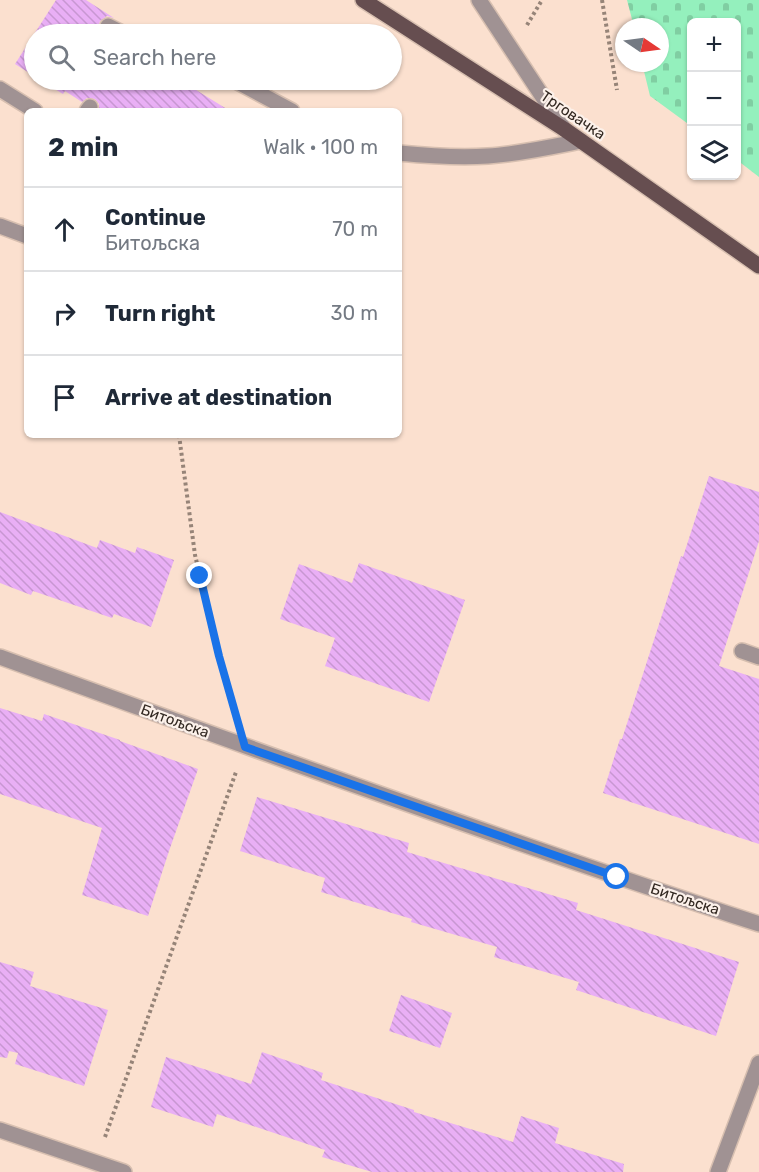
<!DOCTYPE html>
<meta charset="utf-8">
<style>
body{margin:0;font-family:Rubik,sans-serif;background:#f2f2f3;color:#1f2937}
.controls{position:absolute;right:18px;top:18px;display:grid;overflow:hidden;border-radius:9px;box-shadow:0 2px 4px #0004}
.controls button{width:54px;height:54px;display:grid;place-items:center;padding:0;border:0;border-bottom:2px solid #e0e1e3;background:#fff;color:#1f2937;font:30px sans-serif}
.compass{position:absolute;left:615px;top:18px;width:54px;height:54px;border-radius:50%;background:#fff;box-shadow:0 2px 4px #0004;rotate:103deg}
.stop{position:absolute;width:18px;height:18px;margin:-14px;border:4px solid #1a73e8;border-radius:50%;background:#fff}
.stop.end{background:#1a73e8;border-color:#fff;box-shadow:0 2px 6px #0008}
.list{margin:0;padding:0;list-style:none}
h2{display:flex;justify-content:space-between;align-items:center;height:78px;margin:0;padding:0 24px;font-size:26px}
h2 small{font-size:20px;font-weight:400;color:#747a83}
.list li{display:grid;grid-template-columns:39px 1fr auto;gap:18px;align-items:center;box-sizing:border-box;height:84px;padding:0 24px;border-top:2px solid #e0e1e3}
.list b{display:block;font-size:22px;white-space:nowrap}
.list p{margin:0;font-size:20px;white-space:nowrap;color:#747a83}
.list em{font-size:20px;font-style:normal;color:#747a83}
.icon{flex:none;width:33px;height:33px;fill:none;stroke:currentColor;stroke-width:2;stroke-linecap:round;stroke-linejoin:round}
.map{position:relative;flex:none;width:759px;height:1172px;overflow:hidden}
.search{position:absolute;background:#fff;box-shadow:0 2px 4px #0004;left:24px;top:24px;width:378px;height:66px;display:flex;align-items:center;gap:15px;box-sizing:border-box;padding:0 21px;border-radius:33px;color:#747a83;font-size:22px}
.panel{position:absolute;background:#fff;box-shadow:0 2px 4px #0004;left:24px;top:108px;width:378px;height:330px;border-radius:9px}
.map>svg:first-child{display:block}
.cemetery{fill:url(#cemetery-stones)}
.building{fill:url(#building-back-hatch)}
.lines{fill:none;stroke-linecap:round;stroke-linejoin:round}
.lane-casing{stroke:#d7bfb0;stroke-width:18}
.street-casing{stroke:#d7bfb0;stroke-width:18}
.primary-casing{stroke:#d7bfb0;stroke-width:18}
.path{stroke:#968478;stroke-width:4;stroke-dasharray:3 3;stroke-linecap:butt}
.lane{stroke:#a09293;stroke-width:15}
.street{stroke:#a09293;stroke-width:15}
.primary{stroke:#664e50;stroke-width:15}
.route{stroke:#1a73e8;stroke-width:8}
.labels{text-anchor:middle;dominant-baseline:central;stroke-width:4.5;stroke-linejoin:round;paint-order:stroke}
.street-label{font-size:15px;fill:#322821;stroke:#fcf1ea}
</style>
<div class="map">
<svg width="759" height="1172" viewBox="0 0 759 1172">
<defs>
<pattern id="cemetery-stones" width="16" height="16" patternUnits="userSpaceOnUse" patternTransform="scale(1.5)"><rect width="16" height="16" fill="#94f0bd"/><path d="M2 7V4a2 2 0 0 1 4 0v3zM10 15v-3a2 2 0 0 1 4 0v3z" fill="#80cea2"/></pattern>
<pattern id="building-back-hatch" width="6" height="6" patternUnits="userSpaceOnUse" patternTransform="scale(1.5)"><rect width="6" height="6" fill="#e9aff5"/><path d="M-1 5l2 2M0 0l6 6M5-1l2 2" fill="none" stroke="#c897d2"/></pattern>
</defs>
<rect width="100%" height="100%" fill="#fbe0cf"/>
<!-- cemetery -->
<path class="cemetery" d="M627 0H759V177L737 160 736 22H692L691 126 650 96 642 63H660V27H634Z"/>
<!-- building -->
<g class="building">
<path d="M56 0H86L114 18 107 16 100 21 98 27 103 34H34V76L15 64Z"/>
<path d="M40 80H180L230 111H99V104L95 99 87 98 82 102 65 91 63 94Z"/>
<path d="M709 476 759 492V541L719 666 759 679V844L603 793 620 739H622L681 556 683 557Z"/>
<path d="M0 512 97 548 100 540 135 553 137 547 174 560 151 627 114 614 112 618 33 591 31 595 0 583Z"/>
<path d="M359 563 465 600 429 702 325 666 335 638 280 619 299 564 352 583Z"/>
<path d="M0 708 42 721 44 714 120 740V741L198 769 169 851 148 916 82 895 102 828 0 794Z"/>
<path d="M257 797 409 843 407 852 578 903 576 910 739 962 716 1036 576 990 579 982 494 957 497 947 411 922 412 919 321 892 325 878 240 851Z"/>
<path d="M0 962 34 972 30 986 108 1010 84 1086 15 1064 18 1053 9 1051 7 1058 0 1057Z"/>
<path d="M401 995 452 1013 440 1048 389 1031Z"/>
<path d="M262 1052 323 1073 321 1080 414 1110V1112L513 1142 521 1116 559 1128 555 1143 624 1164 623 1172H372L322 1157 325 1150 217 1114 213 1127 151 1107 166 1057 251 1084Z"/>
</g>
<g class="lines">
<!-- lane casing -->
<g class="lane-casing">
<g id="lane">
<path d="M479 0 564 129"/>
<path d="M108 26 124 34"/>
<path d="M234 80 292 111"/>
<path d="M0 89 35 111"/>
<path d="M87 111 90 107"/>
<path d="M399 153C429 156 459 158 488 156 520 154 551 147 581 141"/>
<path d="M742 651 759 657"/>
</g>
</g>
<!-- street casing -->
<g class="street-casing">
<g id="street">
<path d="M0 226 27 236"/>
<path d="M0 657C252 749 504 840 759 924"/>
<path d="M0 1130 124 1172"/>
<path d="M718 1172 759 1063"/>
</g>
</g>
<!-- primary casing -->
<g class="primary-casing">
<path id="primary" d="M363 0 564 129 759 266"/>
</g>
<!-- path -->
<g class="path">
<path d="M602 0 617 90"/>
<path d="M527 25 542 0"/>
<path d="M179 435 195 555 219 656 235 713"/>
<path d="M105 1137 236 772"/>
</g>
<!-- lane -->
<use href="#lane" class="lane"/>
<!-- street -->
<use href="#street" class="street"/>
<!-- primary -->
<use href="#primary" class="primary"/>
</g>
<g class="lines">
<!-- route -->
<path class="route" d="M200 576 219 656 245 747 617 877"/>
</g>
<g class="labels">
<!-- street labels -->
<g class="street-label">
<text transform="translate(573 115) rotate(34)">Трговачка</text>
<text transform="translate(175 721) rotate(20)">Битољска</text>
<text transform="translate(685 899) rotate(18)">Битољска</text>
</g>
</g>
</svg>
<div class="controls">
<button>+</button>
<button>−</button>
<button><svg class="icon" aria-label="layers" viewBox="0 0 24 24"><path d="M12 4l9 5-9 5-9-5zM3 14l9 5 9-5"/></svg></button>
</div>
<svg class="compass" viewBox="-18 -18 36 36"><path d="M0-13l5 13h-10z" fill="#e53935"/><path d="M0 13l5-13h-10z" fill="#747a83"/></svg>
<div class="stop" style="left:617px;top:877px"></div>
<div class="stop end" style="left:200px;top:576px"></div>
<div class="search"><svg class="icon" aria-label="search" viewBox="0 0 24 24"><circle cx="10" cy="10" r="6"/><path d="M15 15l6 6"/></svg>Search here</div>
<section class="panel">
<h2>2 min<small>Walk · 100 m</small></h2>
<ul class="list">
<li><svg class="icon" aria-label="ahead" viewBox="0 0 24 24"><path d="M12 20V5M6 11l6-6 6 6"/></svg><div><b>Continue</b><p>Битољска</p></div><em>70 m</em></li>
<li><svg class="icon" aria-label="right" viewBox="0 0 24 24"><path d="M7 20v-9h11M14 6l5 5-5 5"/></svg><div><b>Turn right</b></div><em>30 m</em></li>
<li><svg class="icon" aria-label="arrive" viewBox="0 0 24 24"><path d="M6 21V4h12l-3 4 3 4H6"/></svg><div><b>Arrive at destination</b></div></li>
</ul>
</section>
</div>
